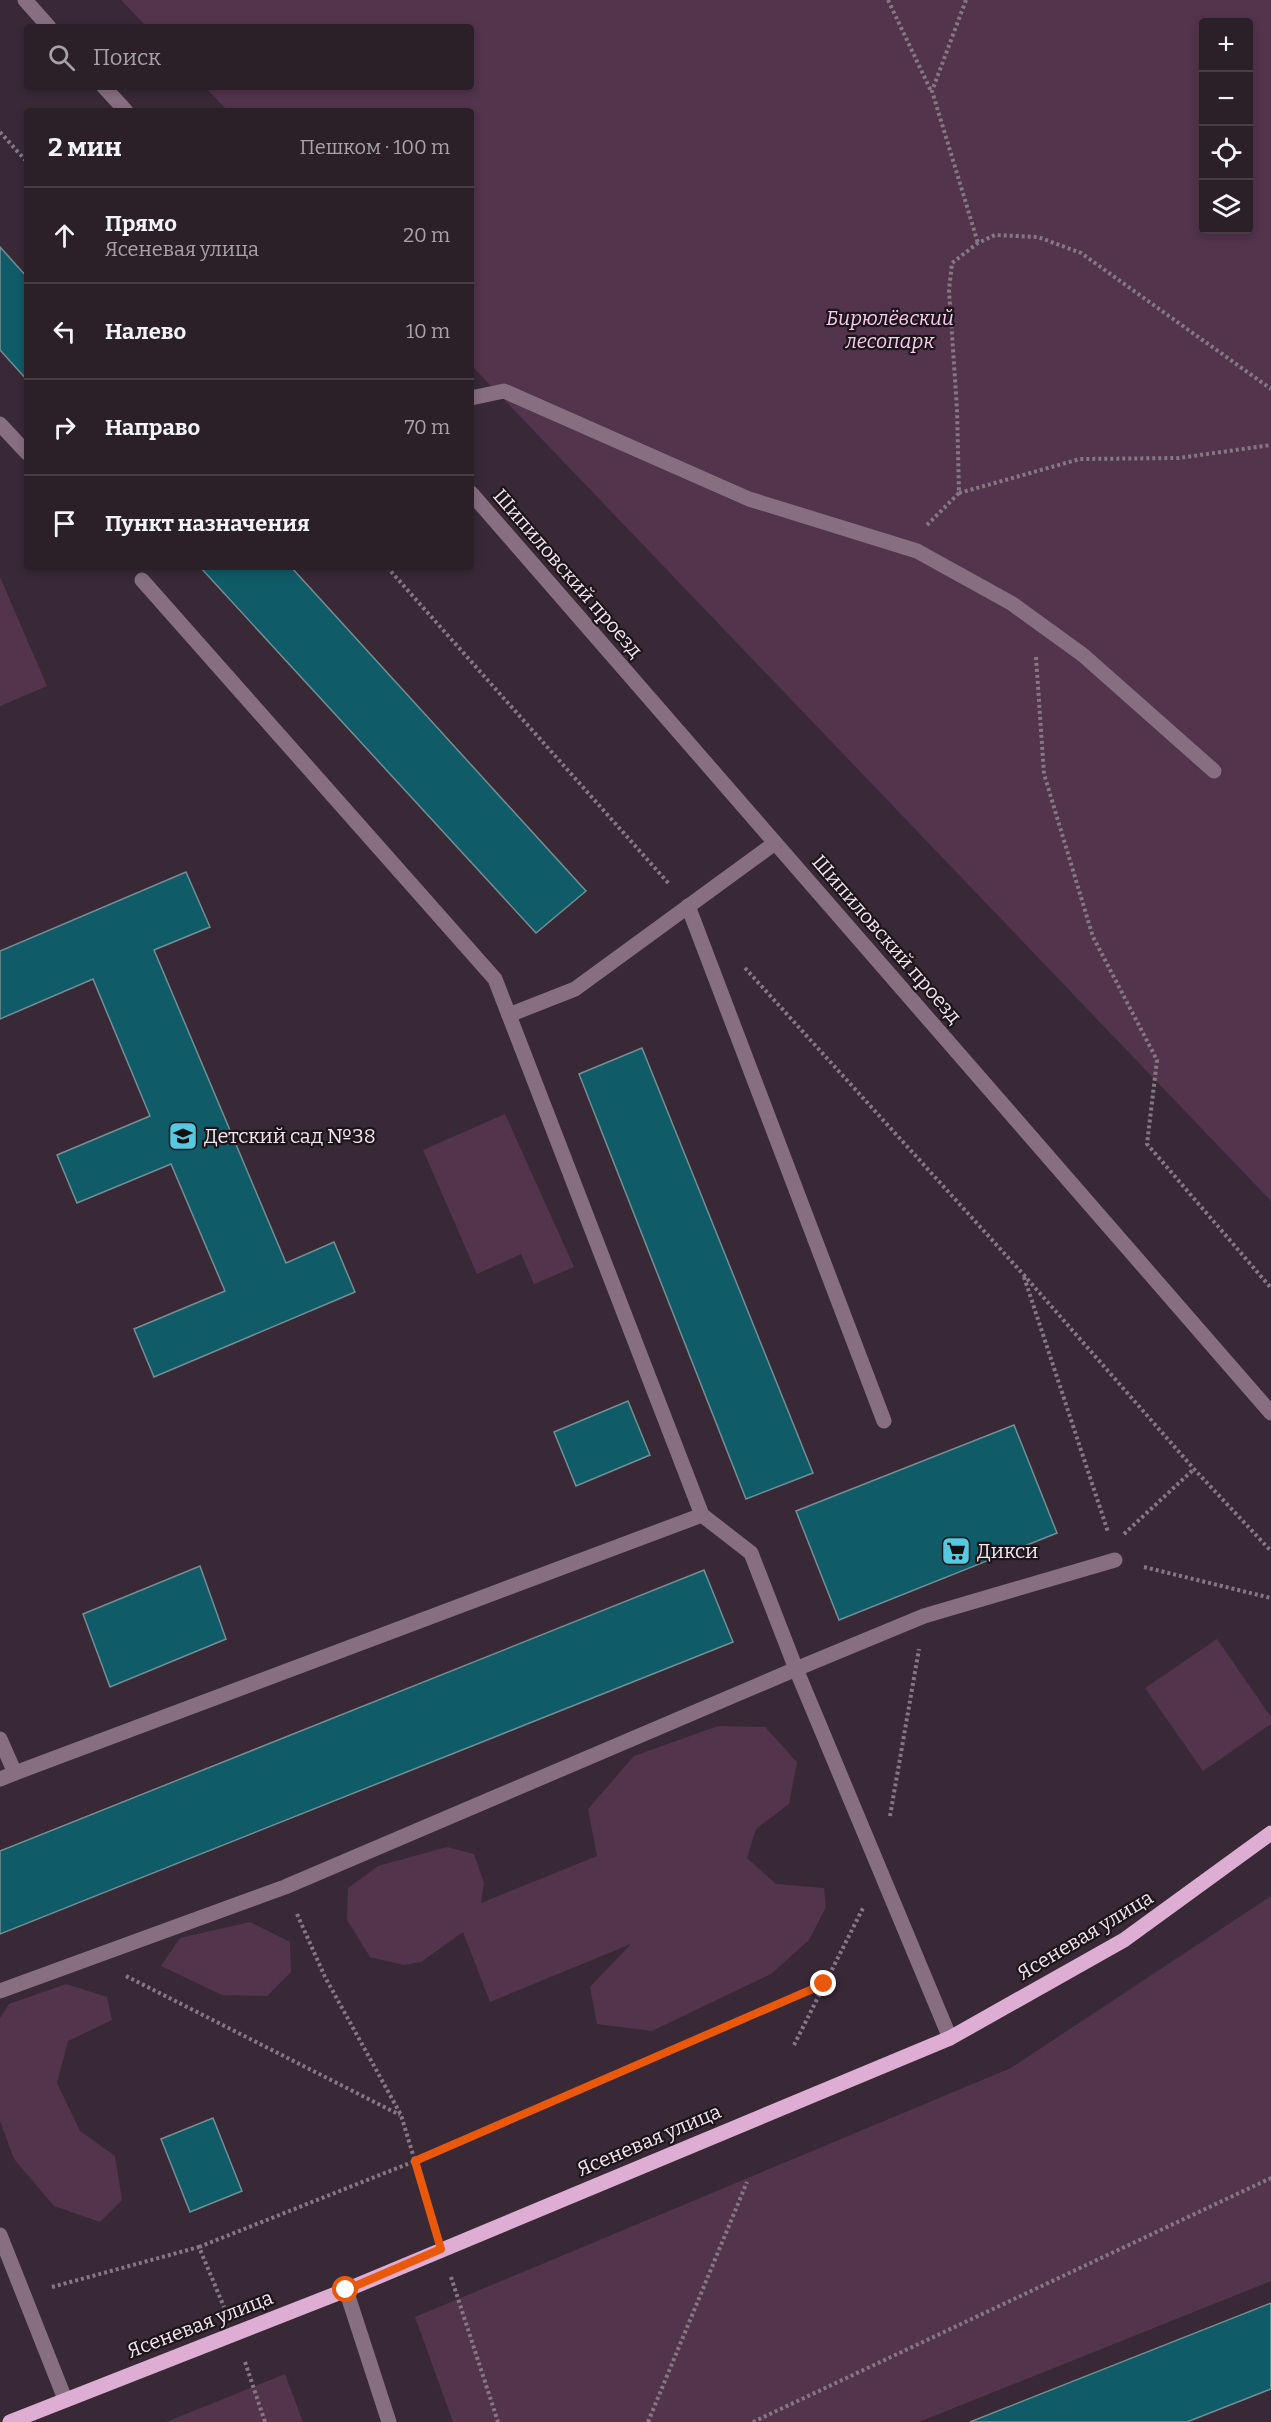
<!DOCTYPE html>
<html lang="ru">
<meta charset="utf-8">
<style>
body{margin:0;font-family:Bitter,serif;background:#372c34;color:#f1f3f6}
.controls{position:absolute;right:18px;top:18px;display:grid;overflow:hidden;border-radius:6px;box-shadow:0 3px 9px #0003}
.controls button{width:54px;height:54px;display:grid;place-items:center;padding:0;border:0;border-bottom:2px solid #473d45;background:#2b1f28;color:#f1f3f6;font:30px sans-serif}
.stop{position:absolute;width:18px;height:18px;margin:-14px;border:4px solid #ea580c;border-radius:50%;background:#fff}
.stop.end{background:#ea580c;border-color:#fff;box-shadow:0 2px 6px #0008}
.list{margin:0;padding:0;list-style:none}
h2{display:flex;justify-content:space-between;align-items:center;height:78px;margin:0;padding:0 24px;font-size:26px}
h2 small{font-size:20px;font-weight:400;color:#a6a2a8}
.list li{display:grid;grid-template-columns:39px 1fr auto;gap:18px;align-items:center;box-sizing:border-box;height:96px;padding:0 24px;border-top:2px solid #473d45}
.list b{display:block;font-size:22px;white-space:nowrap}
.list p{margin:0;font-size:20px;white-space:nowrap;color:#a6a2a8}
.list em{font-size:20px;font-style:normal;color:#a6a2a8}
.icon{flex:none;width:33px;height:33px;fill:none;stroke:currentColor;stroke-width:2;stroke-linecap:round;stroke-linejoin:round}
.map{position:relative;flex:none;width:1271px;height:2422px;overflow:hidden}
.search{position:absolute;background:#2b1f28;box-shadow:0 3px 9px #0003;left:24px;top:24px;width:450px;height:66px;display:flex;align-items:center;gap:15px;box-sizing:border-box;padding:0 21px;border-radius:6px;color:#a6a2a8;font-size:22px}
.panel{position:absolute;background:#2b1f28;box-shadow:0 3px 9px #0003;left:24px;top:108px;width:450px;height:462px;border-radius:6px}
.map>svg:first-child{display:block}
.green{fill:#52344c;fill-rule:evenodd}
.building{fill:#105b68;stroke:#748e94;stroke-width:1.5}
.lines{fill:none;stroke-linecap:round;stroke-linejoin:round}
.path{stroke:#867883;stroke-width:4;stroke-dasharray:3 3;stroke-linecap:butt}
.minor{stroke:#876f81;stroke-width:15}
.major{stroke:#deadd3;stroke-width:15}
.route{stroke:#ea580c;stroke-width:8}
.labels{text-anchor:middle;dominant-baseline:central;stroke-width:4.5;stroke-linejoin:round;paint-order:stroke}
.park-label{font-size:20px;font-style:italic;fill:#facaee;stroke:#1c151a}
.street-label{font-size:20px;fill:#f0e5ed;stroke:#1c151a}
.poi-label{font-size:20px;fill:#f0e5ed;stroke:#1c151a;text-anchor:start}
</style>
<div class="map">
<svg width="1271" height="2422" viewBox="0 0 1271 2422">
<rect width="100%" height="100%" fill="#392936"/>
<!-- green -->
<g class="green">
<path d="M121 0H1271V1201L471 365V111H228L205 87H471V27H147ZM1204 22H1248V230H1204Z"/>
<path d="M0 577 47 686 0 706Z"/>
<path d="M505 1114 574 1267 534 1284 521 1254 477 1274 423 1150Z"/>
<path d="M1217 1639 1271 1717V1724L1203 1771 1145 1688Z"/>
<path d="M718 1726 765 1727 797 1762 789 1804 756 1829 747 1858 776 1884 824 1888 826 1907 809 1940 771 1974 652 2031 597 2024 590 1987 631 1944 490 2002 463 1932 421 1962 404 1965 370 1957 347 1920 348 1888 378 1866 447 1847 474 1854 484 1883 481 1903 597 1856 588 1809 634 1756Z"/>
<path d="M1271 1896V2281L919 2422H453L415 2317 1011 2068Z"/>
<path d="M250 1922 290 1942 291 1972 267 1996 222 1995 161 1966 180 1938Z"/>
<path d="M66 1984 107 1997 112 2020 68 2041 57 2083 80 2131 115 2156 122 2200 100 2222 54 2206 14 2159 0 2121V2018L9 2004Z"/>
<path d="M285 2374 303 2422H166Z"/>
</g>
<!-- building -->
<g class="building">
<path d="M0 247 27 277V380L0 350Z"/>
<path d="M200 567H291L586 891 536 933Z"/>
<path d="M186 872 210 927 154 950 286 1263 334 1242 355 1292 154 1377 134 1329 225 1291 171 1164 77 1203 57 1155 150 1116 93 979 0 1019V951Z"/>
<path d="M642 1048 813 1473 746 1499 579 1074Z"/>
<path d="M628 1401 650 1455 576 1486 554 1432Z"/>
<path d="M1014 1425 1057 1533 839 1620 796 1511Z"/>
<path d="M200 1566 226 1639 110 1687 83 1614Z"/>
<path d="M704 1570 733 1642 0 1934V1851Z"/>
<path d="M213 2118 242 2191 190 2212 161 2139Z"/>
<path d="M1271 2303V2389L1253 2396 1187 2422H970Z"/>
</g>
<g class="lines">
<!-- path -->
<g class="path">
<path d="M888 0 931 91"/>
<path d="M966 0 932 91 978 243"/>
<path d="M0 132 27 162"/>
<path d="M959 493 1080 459 1179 458 1271 445"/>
<path d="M927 525 959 493 957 409 949 290 952 263 978 243 995 235 1038 237 1081 253 1271 389"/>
<path d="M387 567 670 885"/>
<path d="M1036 657 1044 774 1093 937 1157 1060 1147 1144 1271 1288"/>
<path d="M745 968 1023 1274 1194 1469 1271 1551"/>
<path d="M1024 1277 1108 1532"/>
<path d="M1124 1534 1194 1469"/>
<path d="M1144 1567 1271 1598"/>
<path d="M890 1816 919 1649"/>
<path d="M297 1914 325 1977 401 2115 433 2221"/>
<path d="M126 1976 400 2115"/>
<path d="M794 2045 863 1908"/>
<path d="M199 2247 415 2161 824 1984"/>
<path d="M451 2277 498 2422"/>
<path d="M52 2287 199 2247 224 2307"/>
<path d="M245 2362 265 2422"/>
<path d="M648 2422 747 2182"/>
<path d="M753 2422 1271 2178"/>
</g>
<!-- minor -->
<g class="minor">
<path d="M25 0 49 27"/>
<path d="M104 87 126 111"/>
<path d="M471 398 504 391 749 499 917 551 1011 603 1083 655 1214 771"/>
<path d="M0 424 27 453"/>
<path d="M471 493 1271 1413"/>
<path d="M142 580 495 979 702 1515 751 1553 796 1669 924 1616 1115 1560"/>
<path d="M688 906 884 1421"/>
<path d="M509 1015 575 989 775 843"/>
<path d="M0 1739 15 1773 0 1779"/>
<path d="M15 1773 702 1515"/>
<path d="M0 1991 285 1887 796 1669 950 2038"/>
<path d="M0 2235 65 2399"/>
<path d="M346 2290 389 2422"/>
</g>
<!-- major -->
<path class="major" d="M10 2422 346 2290 950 2038 1124 1940 1271 1833"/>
</g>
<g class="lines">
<!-- route -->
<path class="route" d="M346 2290 441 2249 415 2161 824 1984"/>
</g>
<!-- icons -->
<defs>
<g id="school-square" transform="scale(1.5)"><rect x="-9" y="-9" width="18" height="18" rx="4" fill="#56c9e1" stroke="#1c151a"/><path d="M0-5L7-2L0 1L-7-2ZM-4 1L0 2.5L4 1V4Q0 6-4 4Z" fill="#111"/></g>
<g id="supermarket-square" transform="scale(1.5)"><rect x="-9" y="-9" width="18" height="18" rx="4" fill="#56c9e1" stroke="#1c151a"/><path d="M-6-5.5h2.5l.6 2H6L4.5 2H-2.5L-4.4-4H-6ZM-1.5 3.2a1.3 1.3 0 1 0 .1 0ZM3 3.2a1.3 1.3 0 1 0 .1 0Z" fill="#111"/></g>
</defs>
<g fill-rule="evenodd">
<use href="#school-square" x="183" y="1136"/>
<use href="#supermarket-square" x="956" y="1551"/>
</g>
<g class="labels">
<!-- park labels -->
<g class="park-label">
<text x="890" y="318">Бирюлёвский<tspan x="890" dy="23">лесопарк</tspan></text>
</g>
<!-- street labels -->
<g class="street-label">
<text transform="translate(568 573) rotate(49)">Шипиловский проезд</text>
<text transform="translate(887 939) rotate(49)">Шипиловский проезд</text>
<text transform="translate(1085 1935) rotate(-31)">Ясеневая улица</text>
<text transform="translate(649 2140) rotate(-23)">Ясеневая улица</text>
<text transform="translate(200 2324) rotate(-21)">Ясеневая улица</text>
</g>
<!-- poi labels -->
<g class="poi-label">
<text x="204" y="1136">Детский сад №38</text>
<text x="977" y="1551">Дикси</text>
</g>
</g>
</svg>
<div class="controls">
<button>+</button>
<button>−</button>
<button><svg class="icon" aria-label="locate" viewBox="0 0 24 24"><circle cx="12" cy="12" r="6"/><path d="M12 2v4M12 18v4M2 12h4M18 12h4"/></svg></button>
<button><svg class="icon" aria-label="layers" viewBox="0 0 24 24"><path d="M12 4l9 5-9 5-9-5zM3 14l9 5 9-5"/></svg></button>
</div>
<div class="stop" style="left:346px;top:2290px"></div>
<div class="stop end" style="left:824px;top:1984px"></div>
<div class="search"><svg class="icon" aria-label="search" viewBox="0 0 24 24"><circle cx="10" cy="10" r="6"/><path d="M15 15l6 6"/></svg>Поиск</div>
<section class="panel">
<h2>2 мин<small>Пешком · 100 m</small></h2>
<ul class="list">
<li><svg class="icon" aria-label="ahead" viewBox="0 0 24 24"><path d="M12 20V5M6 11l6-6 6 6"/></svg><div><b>Прямо</b><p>Ясеневая улица</p></div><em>20 m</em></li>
<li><svg class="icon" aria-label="left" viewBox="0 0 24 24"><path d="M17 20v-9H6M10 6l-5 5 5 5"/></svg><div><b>Налево</b></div><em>10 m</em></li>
<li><svg class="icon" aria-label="right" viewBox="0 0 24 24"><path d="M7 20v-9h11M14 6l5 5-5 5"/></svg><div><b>Направо</b></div><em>70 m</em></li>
<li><svg class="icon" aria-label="arrive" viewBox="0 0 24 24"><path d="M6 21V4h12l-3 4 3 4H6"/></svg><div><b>Пункт назначения</b></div></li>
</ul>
</section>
</div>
